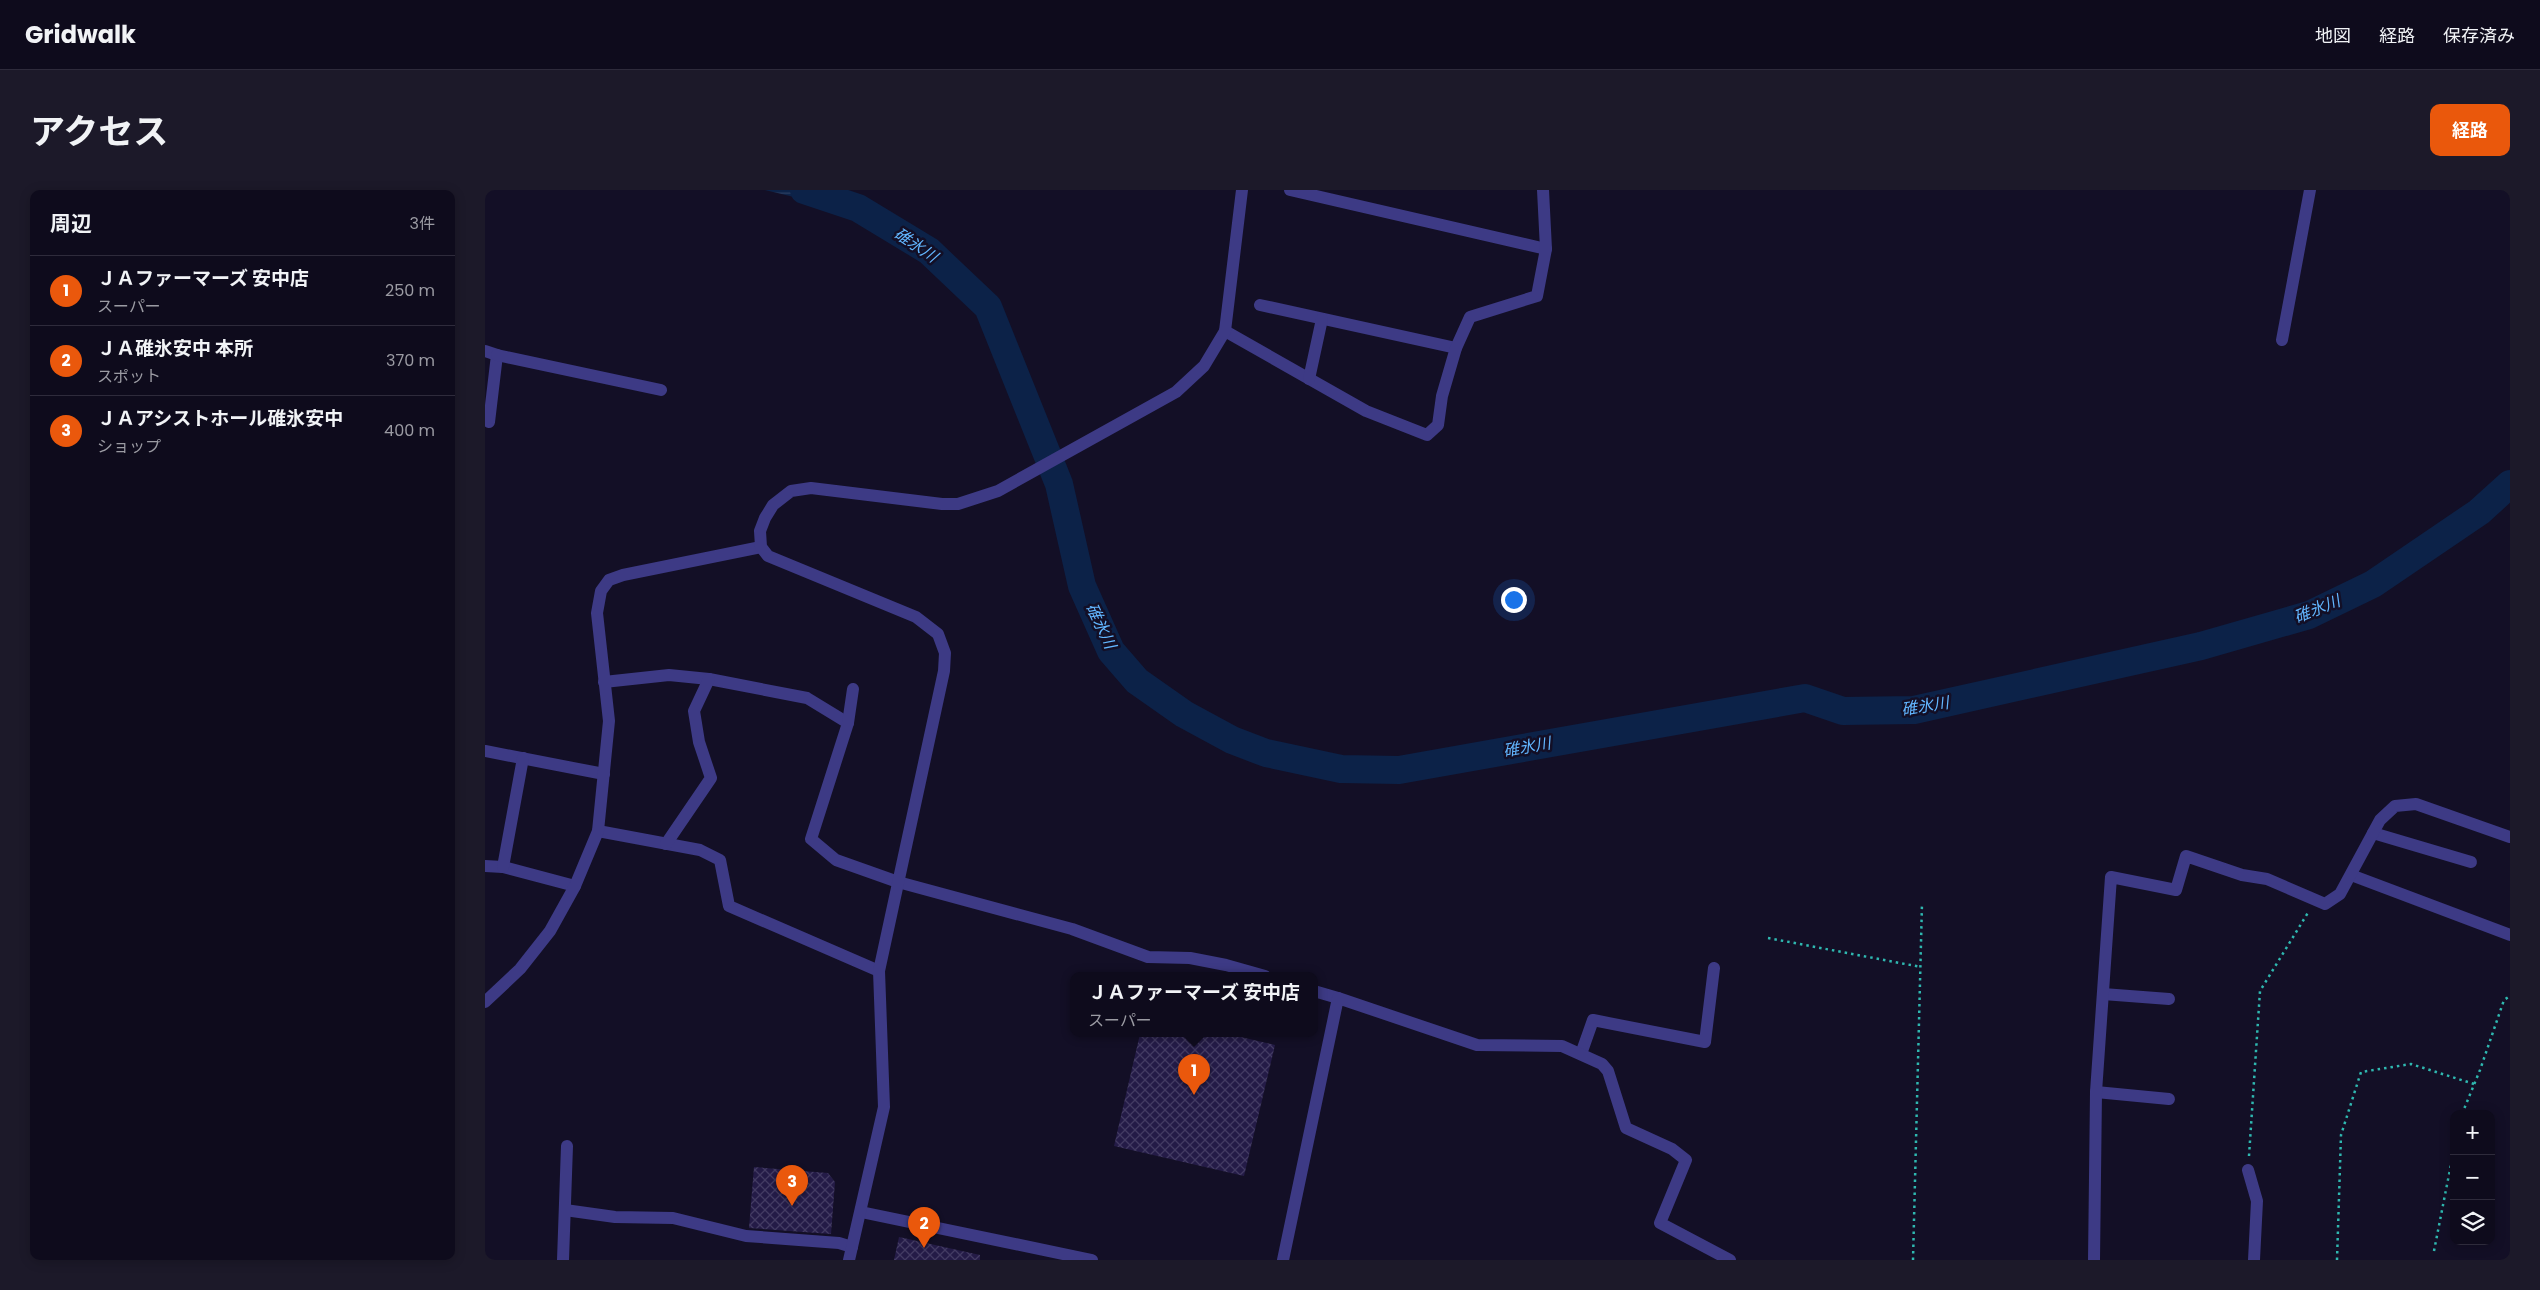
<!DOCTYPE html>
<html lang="ja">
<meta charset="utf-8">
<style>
body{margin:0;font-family:Poppins,"Noto Sans JP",sans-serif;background:#1c1929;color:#f1f3f6}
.controls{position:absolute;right:15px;bottom:15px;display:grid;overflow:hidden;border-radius:10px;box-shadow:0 2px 12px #0003}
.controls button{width:45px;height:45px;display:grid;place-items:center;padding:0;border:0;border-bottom:1px solid #2e2b3b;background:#0e0b1c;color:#f1f3f6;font:25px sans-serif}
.you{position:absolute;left:1028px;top:409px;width:18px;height:18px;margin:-12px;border:4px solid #fff;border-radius:50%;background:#1a73e8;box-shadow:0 0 0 8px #1a73e833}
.badge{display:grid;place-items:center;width:32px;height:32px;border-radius:50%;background:#ea580c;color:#fff;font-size:16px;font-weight:700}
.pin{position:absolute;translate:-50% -41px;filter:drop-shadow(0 1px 2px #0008)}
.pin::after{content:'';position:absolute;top:26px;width:18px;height:15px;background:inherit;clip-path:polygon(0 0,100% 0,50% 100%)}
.popup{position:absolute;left:585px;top:782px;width:248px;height:65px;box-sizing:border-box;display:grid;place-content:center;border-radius:10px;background:#0e0b1c;filter:drop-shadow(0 1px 4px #0005);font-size:16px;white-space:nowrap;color:#9b9ba3}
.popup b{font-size:19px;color:#f1f3f6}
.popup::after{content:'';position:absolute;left:50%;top:100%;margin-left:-10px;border:10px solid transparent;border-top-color:#0e0b1c}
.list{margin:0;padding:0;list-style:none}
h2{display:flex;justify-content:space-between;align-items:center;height:65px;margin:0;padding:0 20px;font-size:21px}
h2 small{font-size:16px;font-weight:400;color:#9b9ba3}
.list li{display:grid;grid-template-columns:32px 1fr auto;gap:15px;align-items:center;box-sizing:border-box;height:70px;padding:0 20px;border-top:1px solid #2e2b3b}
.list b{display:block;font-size:19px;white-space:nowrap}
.list p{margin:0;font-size:16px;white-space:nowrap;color:#9b9ba3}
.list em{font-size:16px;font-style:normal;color:#9b9ba3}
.icon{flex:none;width:28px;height:28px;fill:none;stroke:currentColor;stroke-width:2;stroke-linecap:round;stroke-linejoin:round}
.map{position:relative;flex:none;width:2025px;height:1070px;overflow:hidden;border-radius:10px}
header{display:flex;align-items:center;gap:30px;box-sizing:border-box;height:70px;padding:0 25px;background:#0e0b1c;border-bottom:1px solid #2e2b3b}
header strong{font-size:24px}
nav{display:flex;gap:28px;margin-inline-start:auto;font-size:18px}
.intro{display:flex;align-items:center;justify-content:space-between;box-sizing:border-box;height:120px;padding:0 30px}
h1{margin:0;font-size:35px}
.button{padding:12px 22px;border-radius:10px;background:#ea580c;color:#fff;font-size:18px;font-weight:700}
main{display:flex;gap:30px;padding:0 30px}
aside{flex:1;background:#0e0b1c;border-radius:10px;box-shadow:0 2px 12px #0003}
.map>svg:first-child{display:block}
.water{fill:url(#water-rules)}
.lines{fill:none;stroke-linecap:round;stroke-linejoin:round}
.river{stroke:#0c2248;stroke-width:28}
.building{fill:url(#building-cross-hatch)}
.path{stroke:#2fb8b0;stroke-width:2.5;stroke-dasharray:2.5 4;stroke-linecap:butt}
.minor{stroke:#3d3a85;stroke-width:12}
.labels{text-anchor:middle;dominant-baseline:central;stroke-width:5;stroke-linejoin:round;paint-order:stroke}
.water-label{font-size:16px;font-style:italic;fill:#62b6ff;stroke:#130f26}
</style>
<header>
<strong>Gridwalk</strong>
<nav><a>地図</a><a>経路</a><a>保存済み</a></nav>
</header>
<div class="intro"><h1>アクセス</h1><a class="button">経路</a></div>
<main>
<aside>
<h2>周辺<small>3件</small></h2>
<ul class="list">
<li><span class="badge">1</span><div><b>ＪＡファーマーズ 安中店</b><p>スーパー</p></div><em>250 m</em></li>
<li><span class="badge">2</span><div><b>ＪＡ碓氷安中 本所</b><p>スポット</p></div><em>370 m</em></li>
<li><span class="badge">3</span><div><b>ＪＡアシストホール碓氷安中</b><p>ショップ</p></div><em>400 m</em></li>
</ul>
</aside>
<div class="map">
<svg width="2025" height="1070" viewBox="0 0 2025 1070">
<defs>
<pattern id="water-rules" width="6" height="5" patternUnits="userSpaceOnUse" patternTransform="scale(1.25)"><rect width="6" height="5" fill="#0c2248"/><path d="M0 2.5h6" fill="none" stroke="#2f4163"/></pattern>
<pattern id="building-cross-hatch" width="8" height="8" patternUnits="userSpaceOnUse" patternTransform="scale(1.25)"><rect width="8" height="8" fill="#241b47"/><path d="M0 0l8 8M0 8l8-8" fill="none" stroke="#433b63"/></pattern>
</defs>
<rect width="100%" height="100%" fill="#130f26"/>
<!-- water -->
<path class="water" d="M280 0H331L371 22Z"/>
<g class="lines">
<!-- river -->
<path class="river" d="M319 0 373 18 444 61 503 117 574 294 597 396 626 461 652 491 699 524 747 550 781 563 856 579 914 580 1320 508 1358 521 1429 520 1716 456 1824 425 1888 394 1994 322 2025 294"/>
</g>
<!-- building -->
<g class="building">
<path d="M655 844H743L790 855 759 986 629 956Z"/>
<path d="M269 977 343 983 350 992 346 1044 264 1038Z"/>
<path d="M414 1047 495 1065V1070H409Z"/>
</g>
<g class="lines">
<!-- path -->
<g class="path">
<path d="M1283 748 1436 777"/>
<path d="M1977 924 1995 880 2019 810 2025 806"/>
<path d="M1764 966 1775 801 1824 721"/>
<path d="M1949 1061 1969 959"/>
<path d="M1428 1070 1437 713"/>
<path d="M1852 1070 1856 945 1876 882 1926 874 1989 894"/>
</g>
<!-- minor -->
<g class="minor">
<path d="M805 0 1061 59"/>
<path d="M775 115 971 158"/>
<path d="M740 141 881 221 942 245 953 235 957 206 971 158 985 127 1052 106 1061 59 1058 0"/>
<path d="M1797 150 1825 0"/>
<path d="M0 161 12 165 4 232"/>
<path d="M12 165 176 200"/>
<path d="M824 189 837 129"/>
<path d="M119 492 184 485 224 489 322 508 363 533"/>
<path d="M368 499 363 533 326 649 351 670 413 692 587 739 663 767 705 768 741 775 780 786"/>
<path d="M0 561 119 584"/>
<path d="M113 641 215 660 235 670 244 716 394 781"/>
<path d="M1888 643 1986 672"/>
<path d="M181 654 226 588 214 552 209 521 224 489"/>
<path d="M0 676 18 677 90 696"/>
<path d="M18 677 38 568"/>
<path d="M1866 685 2025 745"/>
<path d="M829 801 853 808"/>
<path d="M1618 804 1684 809"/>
<path d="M0 812 35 779 65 741 90 696 113 641 124 531 112 423 116 401 124 390 138 385 276 357"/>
<path d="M1096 864 1108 830 1220 852 1229 778"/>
<path d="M1611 902 1684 909"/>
<path d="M1763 980 1772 1011 1769 1070"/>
<path d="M80 1020 130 1027 188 1028 261 1046 354 1053 367 1057"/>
<path d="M376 1022 607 1070"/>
<path d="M78 1070 82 956"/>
<path d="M364 1070 399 917 394 781 459 481 460 463 453 444 431 427 283 366 276 357 275 341 280 328 288 315 306 301 326 298 457 314H473L513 301 691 202 719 176 740 141 757 0"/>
<path d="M798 1070 853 808 992 855 1077 856 1117 874 1123 881 1141 938 1187 959 1201 970 1175 1033 1245 1070"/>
<path d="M1609 1070 1611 902 1626 687 1691 700 1701 666 1757 685 1782 689 1840 714 1855 704 1895 630 1910 616 1931 614 2025 647"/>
</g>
</g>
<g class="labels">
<!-- water labels -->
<g class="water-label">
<text transform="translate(431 55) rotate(34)">碓氷川</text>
<text transform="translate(1832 419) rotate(-22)">碓氷川</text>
<text transform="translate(616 436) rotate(65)">碓氷川</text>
<text transform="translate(1440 516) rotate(-9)">碓氷川</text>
<text transform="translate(1042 557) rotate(-10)">碓氷川</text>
</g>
</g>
</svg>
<div class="controls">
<button>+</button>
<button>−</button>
<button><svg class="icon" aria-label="layers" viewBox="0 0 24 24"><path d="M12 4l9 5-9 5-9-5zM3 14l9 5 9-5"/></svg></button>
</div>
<div class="you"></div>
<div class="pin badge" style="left:709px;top:905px">1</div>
<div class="popup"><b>ＪＡファーマーズ 安中店</b>スーパー</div>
<div class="pin badge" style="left:439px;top:1058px">2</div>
<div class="pin badge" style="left:307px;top:1016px">3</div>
</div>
</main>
